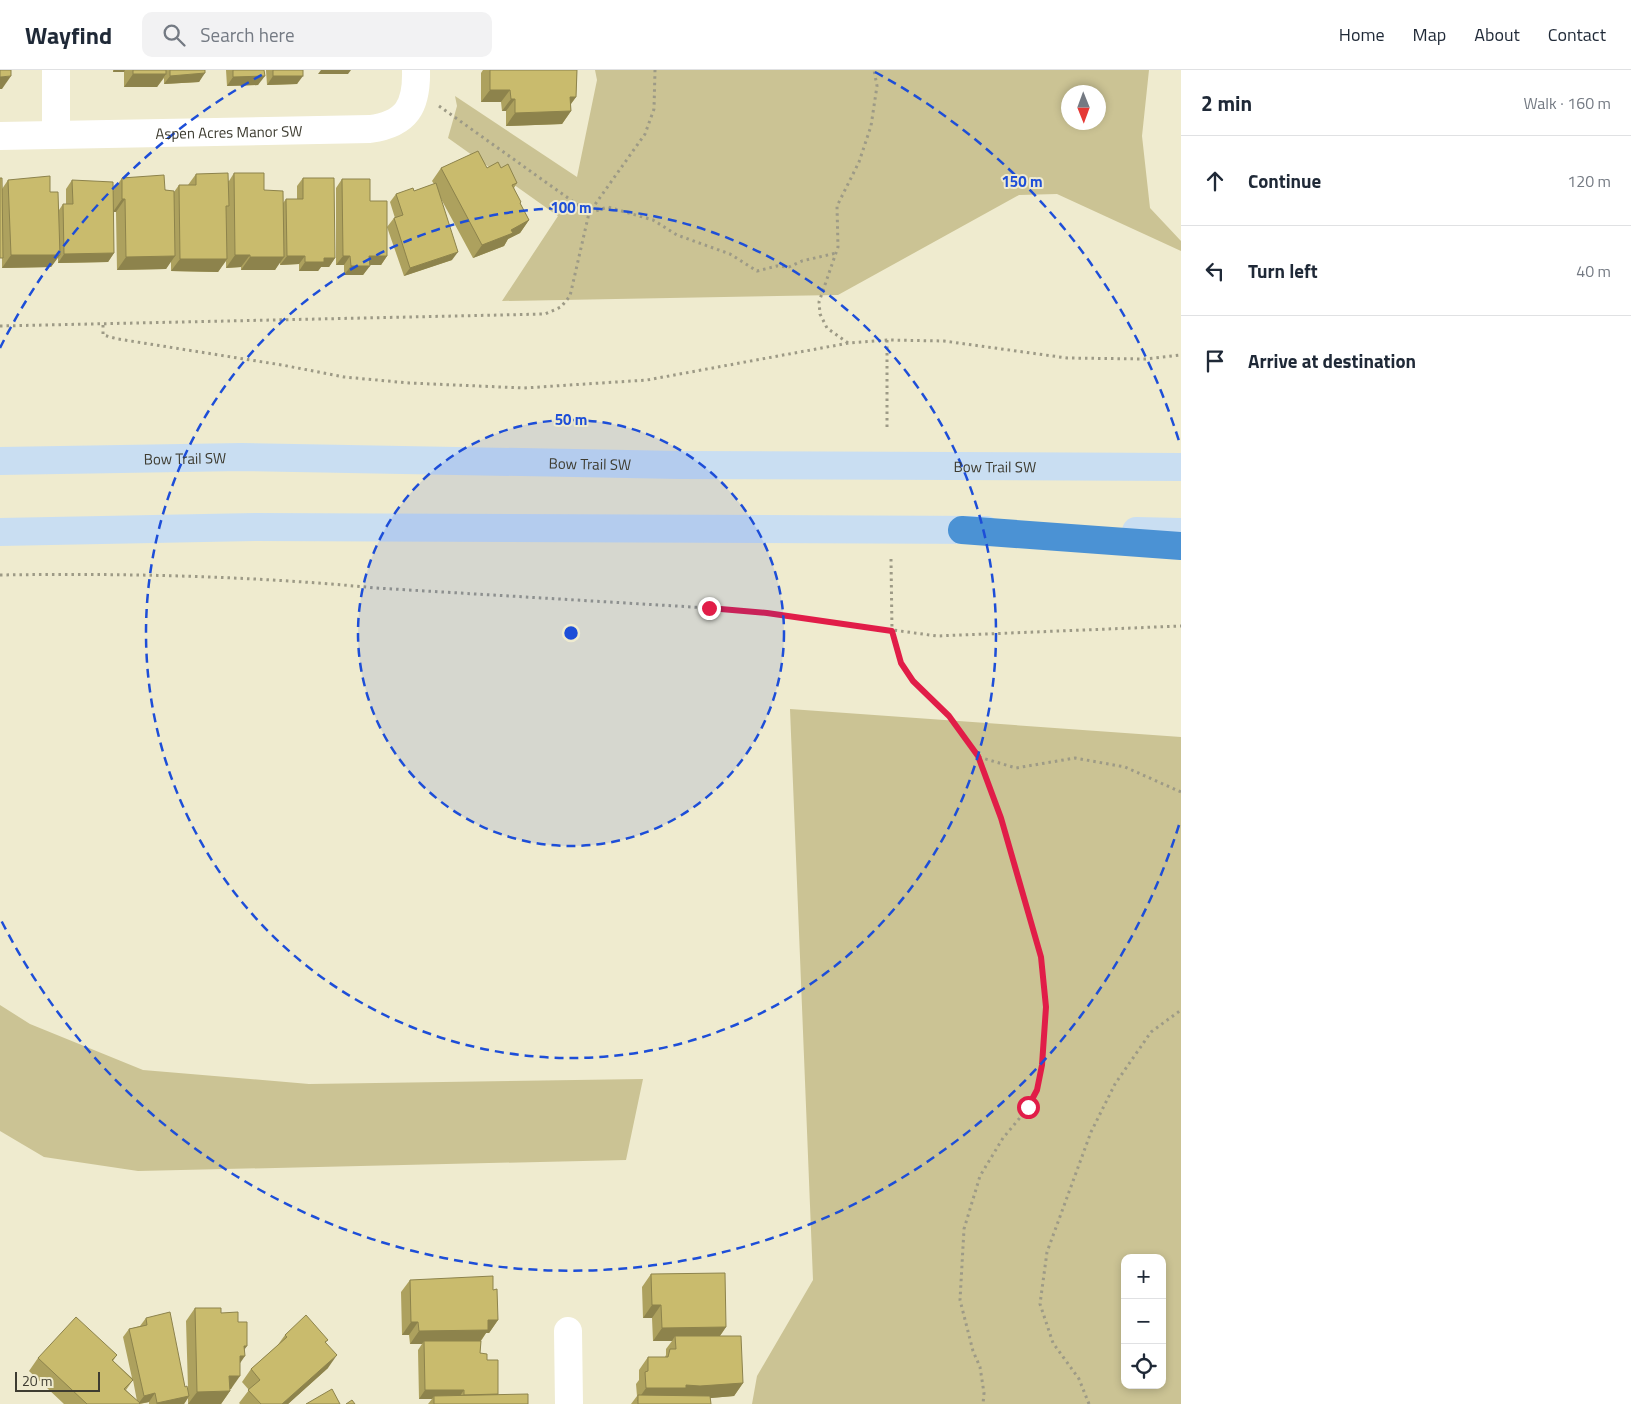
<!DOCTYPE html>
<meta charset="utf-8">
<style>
body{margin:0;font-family:"Titillium Web",sans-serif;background:#f2f2f3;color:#1f2937}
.controls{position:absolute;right:15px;bottom:15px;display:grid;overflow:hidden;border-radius:10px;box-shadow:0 2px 8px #0003}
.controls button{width:45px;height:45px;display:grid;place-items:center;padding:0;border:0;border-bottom:1px solid #e0e1e3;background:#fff;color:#1f2937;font:25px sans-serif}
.compass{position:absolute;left:1061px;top:15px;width:45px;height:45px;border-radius:50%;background:#fff;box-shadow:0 2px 8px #0003;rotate:179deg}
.scale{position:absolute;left:15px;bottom:12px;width:85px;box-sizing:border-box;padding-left:5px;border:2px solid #3e3c31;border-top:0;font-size:14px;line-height:18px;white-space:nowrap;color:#3e3c31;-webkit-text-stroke:4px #efebcf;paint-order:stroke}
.stop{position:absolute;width:15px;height:15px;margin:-11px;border:4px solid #e11d48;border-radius:50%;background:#fff}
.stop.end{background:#e11d48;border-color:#fff;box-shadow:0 1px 5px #0008}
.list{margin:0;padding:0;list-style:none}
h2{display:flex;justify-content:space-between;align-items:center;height:65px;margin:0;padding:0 20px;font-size:21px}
h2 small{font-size:16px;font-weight:400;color:#747a83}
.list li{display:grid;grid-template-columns:32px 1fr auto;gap:15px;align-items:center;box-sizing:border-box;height:90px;padding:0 20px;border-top:1px solid #e0e1e3}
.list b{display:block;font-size:19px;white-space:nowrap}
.list em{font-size:16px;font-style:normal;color:#747a83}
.icon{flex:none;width:28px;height:28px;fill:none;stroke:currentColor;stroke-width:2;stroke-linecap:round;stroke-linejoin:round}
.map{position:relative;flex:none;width:1181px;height:1334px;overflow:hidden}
header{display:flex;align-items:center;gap:30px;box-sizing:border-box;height:70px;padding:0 25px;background:#fff;border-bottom:1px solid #e0e1e3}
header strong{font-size:24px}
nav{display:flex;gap:28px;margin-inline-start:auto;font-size:18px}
.search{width:350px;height:45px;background:#f2f2f3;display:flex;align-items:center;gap:12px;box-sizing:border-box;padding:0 18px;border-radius:10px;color:#747a83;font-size:19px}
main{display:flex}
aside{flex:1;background:#fff}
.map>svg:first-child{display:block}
.green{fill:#cbc394;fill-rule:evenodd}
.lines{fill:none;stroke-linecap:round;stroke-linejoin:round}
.path{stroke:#9d9a86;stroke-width:3;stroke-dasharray:2.5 4;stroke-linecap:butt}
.street{stroke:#fff;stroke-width:28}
.secondary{stroke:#c9def2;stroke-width:28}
.highway{stroke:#4b92d4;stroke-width:28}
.wall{fill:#ada15e;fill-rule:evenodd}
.shaded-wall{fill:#8d834c}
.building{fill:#c9bb6d;stroke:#8d834c}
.route{stroke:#e11d48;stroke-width:6}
.ring{fill:none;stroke:#1d4ed8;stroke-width:2.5;stroke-dasharray:9 6}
.labels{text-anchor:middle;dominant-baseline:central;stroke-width:4;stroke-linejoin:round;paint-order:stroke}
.street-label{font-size:15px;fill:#3e3c31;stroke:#efebcf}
.centre{fill:#1d4ed8;stroke:#efebcf;stroke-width:2.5}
.ring-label{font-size:15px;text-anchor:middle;font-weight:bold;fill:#1d4ed8;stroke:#efebcf;stroke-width:4;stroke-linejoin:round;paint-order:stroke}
</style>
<header>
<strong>Wayfind</strong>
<div class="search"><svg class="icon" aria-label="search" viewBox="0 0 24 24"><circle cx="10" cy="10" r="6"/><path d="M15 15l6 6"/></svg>Search here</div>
<nav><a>Home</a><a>Map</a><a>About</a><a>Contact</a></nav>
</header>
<main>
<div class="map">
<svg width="1181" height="1334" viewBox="0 0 1181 1334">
<rect width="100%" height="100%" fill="#efebcf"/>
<!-- green -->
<g class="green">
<path d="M595 0H1149L1142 66 1150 138 1181 171V181L1057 124 1019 125 838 225 502 231 558 146 448 68 457 36 455 26 577 107 597 10ZM1068 22H1098V52H1068Z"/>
<path d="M790 639 1181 667V1334H752L757 1306 813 1210ZM1125 1188H1162V1315H1125Z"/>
<path d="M0 935 30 954 143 1000 309 1014 643 1009 626 1090 138 1101 44 1087 0 1061Z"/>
</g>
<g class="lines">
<!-- path -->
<g class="path">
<path d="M439 36 589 143 645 64 654 39 655 0"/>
<path d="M103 255V265L118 269 282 295 344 307 409 313 524 318 647 310 849 273 887 270 944 271 1067 288 1145 289 1181 285"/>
<path d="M0 256 545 244 561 237 570 226 589 143 608 137 653 150 677 165 730 184 757 201 777 196 789 197 802 191 836 183"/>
<path d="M848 273 827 258 820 244 819 232 838 177 837 136 859 92 871 56 877 16 874 0"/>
<path d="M887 357V270"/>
<path d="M891 489 892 561 901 593 913 611 949 646 978 686 1001 748 1041 887 1046 937 1042 995 1037 1020 1029 1037 1003 1068 980 1106 964 1159 960 1230 973 1281 980 1297 984 1323 983 1334"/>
<path d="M0 505C125 503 252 506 376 518L709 538 767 543 937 566 1181 556"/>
<path d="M979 687 1016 698 1075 688 1125 697 1181 722"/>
<path d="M1089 1334 1079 1309 1053 1273 1040 1234 1047 1182 1091 1062 1115 1014 1151 962 1181 940"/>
</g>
<!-- street -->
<g class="street">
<path d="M56 0V64"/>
<path id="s1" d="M0 66 370 59C407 54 417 36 416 0"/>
<path d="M568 1261 569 1334"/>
</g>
<!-- secondary -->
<g class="secondary">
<path id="s2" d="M0 391 242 387 680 395 1181 397"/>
<path d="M1136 461 1181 462"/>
<path d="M0 462 255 457 986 460"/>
</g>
<!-- highway -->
<path class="highway" d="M962 460 1181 476"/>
</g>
<!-- wall -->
<g class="wall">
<path d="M113 0H205L199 12 164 14V8L157 17H124V2H113Z"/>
<path d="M226 0H264L258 15 227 16Z"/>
<path d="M266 0H303L297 14 267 15Z"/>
<path d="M483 0H577L576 27 571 34V41L562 54 506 56V41H502L501 32H481V3Z"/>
<path d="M441 98H501L517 113 514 118 520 133 529 150 520 163 508 169 504 176 473 188 440 127 452 190 404 206 387 157 394 148H395L390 132 396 124 414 121 434 114 432 111Z"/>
<path d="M234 103 264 120 283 133 286 129H297V116L303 108 335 188 329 197H321L318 201H299V194L280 195V191L275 200H241V197L226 198V191L218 202 171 201V191L166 199 117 200 116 142H113L114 183 108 192 58 193V187L51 197 2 198V119L8 110 50 122 59 140 63 134H66V119L72 110 113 121 122 108 174 122 179 115H188L196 104 229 111Z"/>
<path d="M342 109 370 131 387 186 381 195H370L363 205H344V195H336V118Z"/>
<path d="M651 1204 726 1257 720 1266 743 1313 734 1326 710 1328 711 1334H631L637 1326 636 1314 639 1310V1300L648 1287H665L666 1285V1279L672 1271H653L652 1248H643L642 1217Z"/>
<path d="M410 1210 493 1220 498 1250 489 1263H486L481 1271 480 1283 487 1290 498 1325 528 1334H428L432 1329H419L418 1280 422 1274H410L409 1265H402L401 1222Z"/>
<path d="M195 1238 221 1243 238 1252 244 1280 231 1319H230V1321L221 1334H188V1328L184 1334H149V1332L140 1334H64L29 1301 38 1288 117 1285 113 1291 132 1308 123 1267 129 1259 140 1256 146 1248 185 1317 188 1318 186 1251ZM133 1310 137 1331 126 1320Z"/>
<path d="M285 1265 328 1270 326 1272 328 1298 288 1334H240L239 1333 249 1320 242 1312 251 1299 277 1276Z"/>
</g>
<!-- shaded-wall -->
<g class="shaded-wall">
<path d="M114 0H125L124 2H113Z"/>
<path d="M321 0H351L348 4H318Z"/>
<path d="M205 3 199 12 164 14 170 6Z"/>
<path d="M133 4H166L157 17H124Z"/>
<path d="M11 6 2 19H0V7Z"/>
<path d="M265 6 258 15 227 16 233 7Z"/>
<path d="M273 6H303L297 14 267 15Z"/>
<path d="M490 20H510L501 32H481Z"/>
<path d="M570 27H576L567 39Z"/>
<path d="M511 29H515L506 41H502Z"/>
<path d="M571 41 562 54 506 56 515 43Z"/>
<path d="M122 129H125L116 142H113Z"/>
<path d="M529 150 520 163 508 169 504 176 473 188 482 175Z"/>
<path d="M458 182 452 190 404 206 410 198Z"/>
<path d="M114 183 108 192 58 193 64 184Z"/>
<path d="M11 185H60L51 197 2 198Z"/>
<path d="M235 185H250L241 197 226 198Z"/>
<path d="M175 186 166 199 117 200 126 187Z"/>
<path d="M287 186H305L299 194 280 195Z"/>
<path d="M343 186H350L344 195H336Z"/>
<path d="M369 186H387L381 195H363Z"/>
<path d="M250 187H284L275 200H241Z"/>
<path d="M324 188H335L329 197H321L318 201H299L305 192Z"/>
<path d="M180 189H227L218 202 171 201Z"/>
<path d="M351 196H370L363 205H344Z"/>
<path d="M652 1235H661L652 1248H643Z"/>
<path d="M488 1250H498L489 1263H486L479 1273 424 1271 422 1274H410L419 1261Z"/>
<path d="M411 1252H418L409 1265H402Z"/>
<path d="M726 1257 717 1270 675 1266 672 1271H653L662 1258Z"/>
<path d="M244 1276H247L240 1286H245L236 1299H231Z"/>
<path d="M337 1285 328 1298 288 1334H282Z"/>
<path d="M229 1306H240L231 1319H220Z"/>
<path d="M743 1313 734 1326 677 1331H637L646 1318 686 1315Z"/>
<path d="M425 1320H464L458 1329 434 1326 432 1329H419Z"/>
<path d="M230 1321 221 1334H188L197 1322Z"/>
<path d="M155 1323 149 1332 138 1334 144 1326Z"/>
<path d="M189 1326 184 1334H156L157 1333Z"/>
</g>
<!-- building -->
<g class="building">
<path d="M0 0H11V6L0 7Z"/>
<rect x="133" y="0" width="33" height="4"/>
<path d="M170 0H205V3L170 6Z"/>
<path d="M233 0H264L265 6 233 7Z"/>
<rect x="273" y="0" width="30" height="6"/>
<path d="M490 0H577L576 27H570L571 41 515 43V29H511L510 20H490Z"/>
<path d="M478 81 487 98 498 92 501 98 508 94 517 113 512 115 521 132 520 133 529 150 511 160 513 163 482 175 441 98Z"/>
<path d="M228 103 229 136H226L227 189H180L179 115H196V104Z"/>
<path d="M234 103H264V120L283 121 284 187H250V185H235Z"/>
<path d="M164 105 165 120 174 121 175 186 126 187 125 129H122V108Z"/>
<path d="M50 106V122H58L60 185H11L8 110Z"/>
<path d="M0 108H2L3 188H0Z"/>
<path d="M303 108H334L335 188H324V192H305V186H287L286 129H303Z"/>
<path d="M342 109H370V131H387V186H369L370 196H351L350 186H343Z"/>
<path d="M72 110 113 112 114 183 64 184 63 134H73Z"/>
<path d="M436 113 458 182 410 198 394 148 403 145 396 124 413 118 414 121Z"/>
<path d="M725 1203 726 1257 662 1258 661 1235H652L651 1204Z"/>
<path d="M493 1206V1220L497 1219 498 1250H488V1260L419 1261 418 1252H411L410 1210Z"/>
<path d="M195 1238H221V1243L238 1242V1252H247V1276H244L245 1286H240V1306H229L230 1321 197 1322Z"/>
<path d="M170 1242 185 1317 187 1316 189 1326 157 1333 155 1323 144 1326 129 1259 147 1255 146 1248Z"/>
<path d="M306 1245 328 1270 325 1272 337 1285 282 1334H261L248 1320 260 1310 251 1299 287 1267 285 1265Z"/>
<path d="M76 1247 117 1285 112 1290 133 1310 124 1319 140 1333 139 1334H87L38 1288Z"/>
<path d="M675 1266H741L743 1313 700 1316 686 1315V1318H646L645 1302 648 1301V1287H668L670 1279H676Z"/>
<path d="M424 1271H481L480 1283 487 1284V1290H498V1324L464 1325V1320H425Z"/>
<path d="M332 1319 340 1334H306Z"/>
<path d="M528 1324V1334H434V1326Z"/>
<path d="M638 1325 710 1326 711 1334H638Z"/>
<path d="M352 1330 355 1334H346Z"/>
</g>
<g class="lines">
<!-- route -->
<path class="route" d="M709 538 767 543 892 561 901 593 913 611 949 646 978 686 1001 748 1041 887 1046 937 1042 995 1037 1020 1028 1037"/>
</g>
<!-- distance rings -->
<circle cx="571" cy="563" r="213" fill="#1d4ed8" fill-opacity=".12"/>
<g class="ring">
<circle cx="571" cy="563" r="213"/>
<circle cx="571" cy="563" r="425"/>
<path d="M1179 755A638 638 0 0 1 0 848M0 278A638 638 0 0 1 267 2M875 2A638 638 0 0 1 1179 371"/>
</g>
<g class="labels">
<!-- street labels -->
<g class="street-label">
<text stroke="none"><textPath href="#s1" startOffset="229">Aspen Acres Manor SW</textPath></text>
<text stroke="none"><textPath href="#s2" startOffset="185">Bow Trail SW</textPath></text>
<text stroke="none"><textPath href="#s2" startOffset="590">Bow Trail SW</textPath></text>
<text stroke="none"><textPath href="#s2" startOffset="995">Bow Trail SW</textPath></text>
</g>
</g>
<circle cx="571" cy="563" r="8" class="centre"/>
<g class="ring-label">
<text x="1022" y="117">150 m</text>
<text x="571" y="143">100 m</text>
<text x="571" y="355">50 m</text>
</g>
</svg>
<div class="controls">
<button>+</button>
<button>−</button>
<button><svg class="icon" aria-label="locate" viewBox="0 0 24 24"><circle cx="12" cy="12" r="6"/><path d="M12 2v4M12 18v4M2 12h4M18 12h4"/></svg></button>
</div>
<svg class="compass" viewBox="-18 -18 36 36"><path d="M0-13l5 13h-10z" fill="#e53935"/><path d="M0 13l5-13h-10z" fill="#747a83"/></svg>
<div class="scale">20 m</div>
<div class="stop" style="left:1028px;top:1037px"></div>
<div class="stop end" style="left:709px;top:538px"></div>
</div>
<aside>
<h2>2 min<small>Walk · 160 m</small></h2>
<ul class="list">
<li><svg class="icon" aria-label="ahead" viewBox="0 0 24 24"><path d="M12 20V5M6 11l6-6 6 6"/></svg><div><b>Continue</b></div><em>120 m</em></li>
<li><svg class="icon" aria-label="left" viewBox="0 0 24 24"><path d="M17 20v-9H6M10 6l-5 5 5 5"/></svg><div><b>Turn left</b></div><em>40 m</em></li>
<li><svg class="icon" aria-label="arrive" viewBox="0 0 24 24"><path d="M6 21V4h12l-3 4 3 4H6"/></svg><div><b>Arrive at destination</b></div></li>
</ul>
</aside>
</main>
